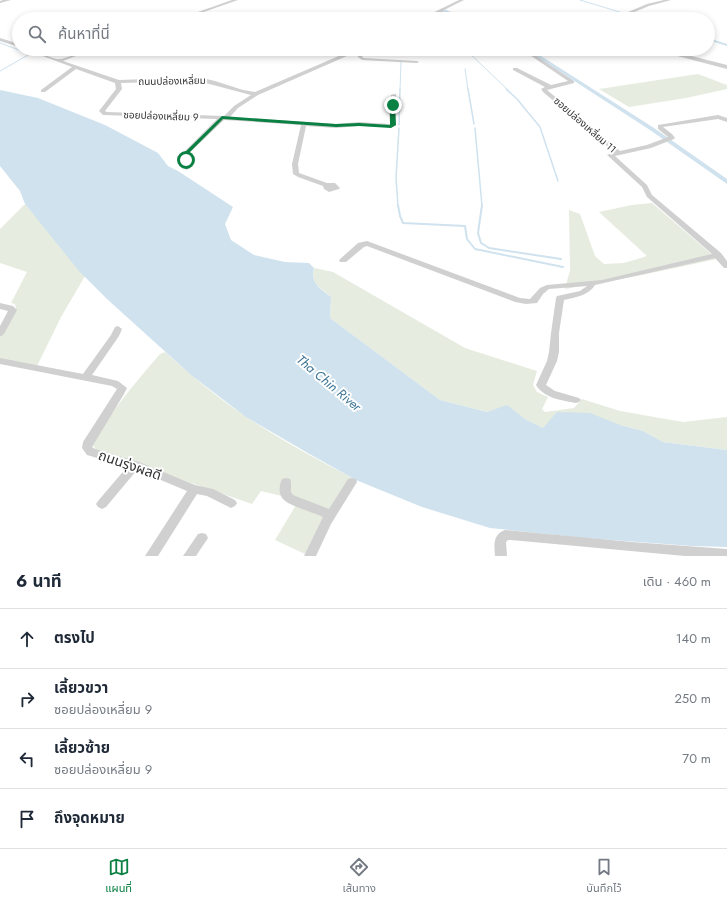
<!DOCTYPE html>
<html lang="th">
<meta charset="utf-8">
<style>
body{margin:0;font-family:Jost,"Noto Sans Thai",sans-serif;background:#f6f6f7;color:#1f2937}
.stop{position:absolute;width:12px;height:12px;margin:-9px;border:3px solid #0b8043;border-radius:50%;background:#fff}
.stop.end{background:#0b8043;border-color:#fff;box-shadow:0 1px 4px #0008}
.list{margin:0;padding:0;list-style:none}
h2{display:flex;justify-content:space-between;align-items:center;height:52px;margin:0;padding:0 16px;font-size:17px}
h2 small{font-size:13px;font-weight:400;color:#747a83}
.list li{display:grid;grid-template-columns:26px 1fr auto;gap:12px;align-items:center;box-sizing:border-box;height:60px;padding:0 16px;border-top:1px solid #e0e1e3}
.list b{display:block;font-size:15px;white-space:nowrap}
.list p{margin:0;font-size:13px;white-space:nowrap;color:#747a83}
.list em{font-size:13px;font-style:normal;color:#747a83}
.icon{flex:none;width:22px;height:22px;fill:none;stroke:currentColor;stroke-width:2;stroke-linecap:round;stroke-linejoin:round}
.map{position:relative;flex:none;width:727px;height:556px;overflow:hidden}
.search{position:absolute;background:#fff;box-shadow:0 2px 6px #0003;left:12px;right:12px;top:12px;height:44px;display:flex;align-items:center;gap:10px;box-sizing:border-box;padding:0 14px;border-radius:22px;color:#747a83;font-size:15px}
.sheet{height:292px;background:#fff}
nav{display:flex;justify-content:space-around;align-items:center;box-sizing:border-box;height:56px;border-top:1px solid #e0e1e3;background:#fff;font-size:11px;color:#747a83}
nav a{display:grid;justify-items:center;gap:2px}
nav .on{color:#0b8043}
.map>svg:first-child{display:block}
.green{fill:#e6ecdf}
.water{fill:#cfe2ee}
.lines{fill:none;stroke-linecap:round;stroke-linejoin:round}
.stream-far2{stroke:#cfe2ee;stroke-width:1}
.stream-far1{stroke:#cfe2ee;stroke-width:1.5}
.stream{stroke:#cfe2ee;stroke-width:2}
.canal{fill:#cfe2ee;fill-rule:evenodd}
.minor{fill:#d0d0d0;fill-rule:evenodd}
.route{fill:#0b8043}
.labels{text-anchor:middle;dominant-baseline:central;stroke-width:4;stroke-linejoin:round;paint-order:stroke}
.far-street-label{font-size:10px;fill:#333;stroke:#fff}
.water-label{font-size:13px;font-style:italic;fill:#3f7597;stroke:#fff}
.near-street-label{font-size:14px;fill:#333;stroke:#fff}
</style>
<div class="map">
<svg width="727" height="556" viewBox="0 0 727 556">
<rect width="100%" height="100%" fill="#fff"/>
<!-- green -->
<g class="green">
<path d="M698 74 727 85V89L686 98 629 107 599 89Z"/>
<path d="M652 203 717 259 642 275 565 289 570 270 569 210 580 214 595 256 604 264 624 263 647 256 599 212 632 205Z"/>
<path d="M25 204 85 276 61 317 37 366 0 360V338L16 309 15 304 11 303 27 272 0 263V229Z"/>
<path d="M314 268 333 272 465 348 537 371 533 385 537 392 548 397 542 409 545 412 574 408 582 399 620 411 683 422 727 417V450L663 442 643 431 620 425 543 428 525 419 507 406 487 412 440 400 330 318 331 297C320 287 310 283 314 268Z"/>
<path d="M165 352C190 375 217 397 245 416 280 440 319 460 356 480L305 554 275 540 299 500 261 491 252 504 96 450 92 444C111 411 135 383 160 354Z"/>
</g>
<!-- water -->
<path class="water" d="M0 90 38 98 105 125 158 153 168 166 178 171 233 207 225 224 231 240 254 255 285 262 309 263 314 268C310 283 320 288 331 297L330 318 440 400 487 412 507 405 525 419 543 428 557 412 590 413 620 425 643 431 663 442 727 450V547L692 546 585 538 490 528 422 507 356 480 306 452 246 417 191 375 107 299 79 271 25 204 20 191 0 166Z"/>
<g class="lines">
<!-- stream-far2 -->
<g class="stream-far2">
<path d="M580 0 623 13"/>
<path d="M0 43 30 54"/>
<path d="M465 49 508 90"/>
<path d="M465 69 468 90"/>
<path d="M0 71 30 54"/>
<path d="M400 90 401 62"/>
</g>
<!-- stream-far1 -->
<g class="stream-far1">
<path d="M468 89 474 124"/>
<path d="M506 89 517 99 540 127 558 181"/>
<path d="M399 125 400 89"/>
<path d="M475 128 482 206"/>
<path d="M398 206 396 178 399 128"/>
</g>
<!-- stream -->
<g class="stream">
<path d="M398 205 400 216 403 223 465 226 467 239 475 249 563 267"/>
<path d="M482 205 478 233 481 243 489 248 561 259"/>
</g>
<!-- canal -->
<g class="canal">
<path d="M442 9H444L468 19H463L442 11Z"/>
<path d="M625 14H627L638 19H633L625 16Z"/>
<path d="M708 38 727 44V46L708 40Z"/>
<path d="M525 49H530L654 128 727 179V184L650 130Z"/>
</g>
<!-- minor -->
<g class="minor">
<path d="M3 0H11L0 3V1Z"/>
<path d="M232 0H238L184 19H178Z"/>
<path d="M459 0H464L442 11 463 19H457L439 13 425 19H420Z"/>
<path d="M664 0H671L649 6 625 16 621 15 647 4Z"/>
<path d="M0 38 19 44V47L0 41Z"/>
<path d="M24 49C36 49 46 57 57 59 66 60 83 49 94 49L63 61 119 80 198 77 215 81 243 90 255 92 355 49H361L360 50 363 58 417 61 419 62 417 63 362 60 358 57 356 52 258 95 238 108 230 117 336 124 359 122 390 124 389 111 391 95 396 94 395 111 396 125 393 127 359 126 336 128 306 126 298 164 299 173 327 183H335L340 188 339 189 329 192 324 189 323 186 298 177 293 174 292 164 301 125 224 120 186 156 190 161V168L187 170 185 169 184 161 180 156 217 119 103 115 99 111 116 89 115 83 76 69 45 92H41V90L72 67ZM198 81 251 95 234 106 224 116 107 112 105 111 122 89 121 83Z"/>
<path d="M521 49H526L574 81V83L547 90 620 151 647 145 668 137 658 129V125L718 115 727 118V122L718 119 663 127 672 134 675 138 674 139 651 148 615 156 647 185 652 195 721 253 727 261V268H724L715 258 595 285C588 296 576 297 564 300L559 333V352L557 361 546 385 555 391 579 398 581 400 579 402 576 403C562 400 545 399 536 385L547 361 549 352 551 333 556 298 557 296 580 291 587 286 549 289 543 294 537 303 526 304 515 302 367 246 364 247 346 262H340L339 260 358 243 367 241 520 298 530 299 540 288 547 285 602 280 712 254 647 197 642 187 607 155 614 152 543 92 541 89 545 87 513 70V68H517L551 85 568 81Z"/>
<path d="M662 50H668L727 65V69L662 52Z"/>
<path d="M0 303 13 306 17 310 4 334 0 337V326L8 311 0 309Z"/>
<path d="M118 326 122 329 119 336 92 375 118 381 127 388 124 394 92 447 95 449 139 462 195 485 213 489 235 500 237 503 235 506 231 508 207 496 197 494 158 556H145L187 491 137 470 106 507 102 509 98 507 96 504 98 501 127 467 87 455 82 448 83 442 117 389 112 386 0 364V358L83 374 111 335 115 327Z"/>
<path d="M286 478 290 479 291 482V492L293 495 329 509 348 479 352 478 356 479 357 482 331 524 316 556H304L323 517C315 513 290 506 284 500 278 495 279 486 282 479Z"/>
<path d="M505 530 632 542 727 549V556H685L511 540H508L506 542 507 556H495C494 545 493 534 505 530Z"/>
<path d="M202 533 206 534 208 538 196 556H183L198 534Z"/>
</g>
</g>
<!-- route -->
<path class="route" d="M393 104 395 105 396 125 391 128 359 126 336 127 223 119 186 156 188 161H184L181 156 222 116 336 124 359 123 390 125V105Z"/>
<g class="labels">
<!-- far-street labels -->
<g class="far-street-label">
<text transform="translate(172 81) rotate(-1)">ถนนปล่องเหลี่ยม</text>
<text transform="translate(161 116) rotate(2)">ซอยปล่องเหลี่ยม 9</text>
<text transform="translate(585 125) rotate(41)">ซอยปล่องเหลี่ยม 11</text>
</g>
<!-- water labels -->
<g class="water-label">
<text transform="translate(329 383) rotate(40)">Tha Chin River</text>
</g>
<!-- near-street labels -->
<g class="near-street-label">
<text transform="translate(130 465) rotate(19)">ถนนรุ่งผลดี</text>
</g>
</g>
</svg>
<div class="stop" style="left:186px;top:160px"></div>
<div class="stop end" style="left:393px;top:105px"></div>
<div class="search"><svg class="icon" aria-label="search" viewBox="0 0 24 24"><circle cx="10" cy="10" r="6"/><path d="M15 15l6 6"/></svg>ค้นหาที่นี่</div>
</div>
<section class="sheet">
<h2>6 นาที<small>เดิน · 460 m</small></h2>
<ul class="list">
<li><svg class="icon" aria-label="ahead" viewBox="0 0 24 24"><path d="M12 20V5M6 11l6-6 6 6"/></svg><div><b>ตรงไป</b></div><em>140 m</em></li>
<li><svg class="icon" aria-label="right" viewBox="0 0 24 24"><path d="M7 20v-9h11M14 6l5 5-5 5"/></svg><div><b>เลี้ยวขวา</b><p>ซอยปล่องเหลี่ยม 9</p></div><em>250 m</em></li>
<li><svg class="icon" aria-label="left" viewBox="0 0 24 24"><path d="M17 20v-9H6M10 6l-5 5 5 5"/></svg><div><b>เลี้ยวซ้าย</b><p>ซอยปล่องเหลี่ยม 9</p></div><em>70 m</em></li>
<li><svg class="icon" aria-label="arrive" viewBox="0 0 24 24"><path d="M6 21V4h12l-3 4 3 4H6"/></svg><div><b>ถึงจุดหมาย</b></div></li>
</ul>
</section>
<nav>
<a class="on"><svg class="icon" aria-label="map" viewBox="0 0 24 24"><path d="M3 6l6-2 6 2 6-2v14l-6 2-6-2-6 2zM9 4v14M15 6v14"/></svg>แผนที่</a>
<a><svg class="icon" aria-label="directions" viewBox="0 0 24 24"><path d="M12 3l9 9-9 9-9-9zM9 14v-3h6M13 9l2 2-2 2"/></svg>เส้นทาง</a>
<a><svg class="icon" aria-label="saved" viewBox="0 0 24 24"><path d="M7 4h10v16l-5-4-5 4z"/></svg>บันทึกไว้</a>
</nav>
